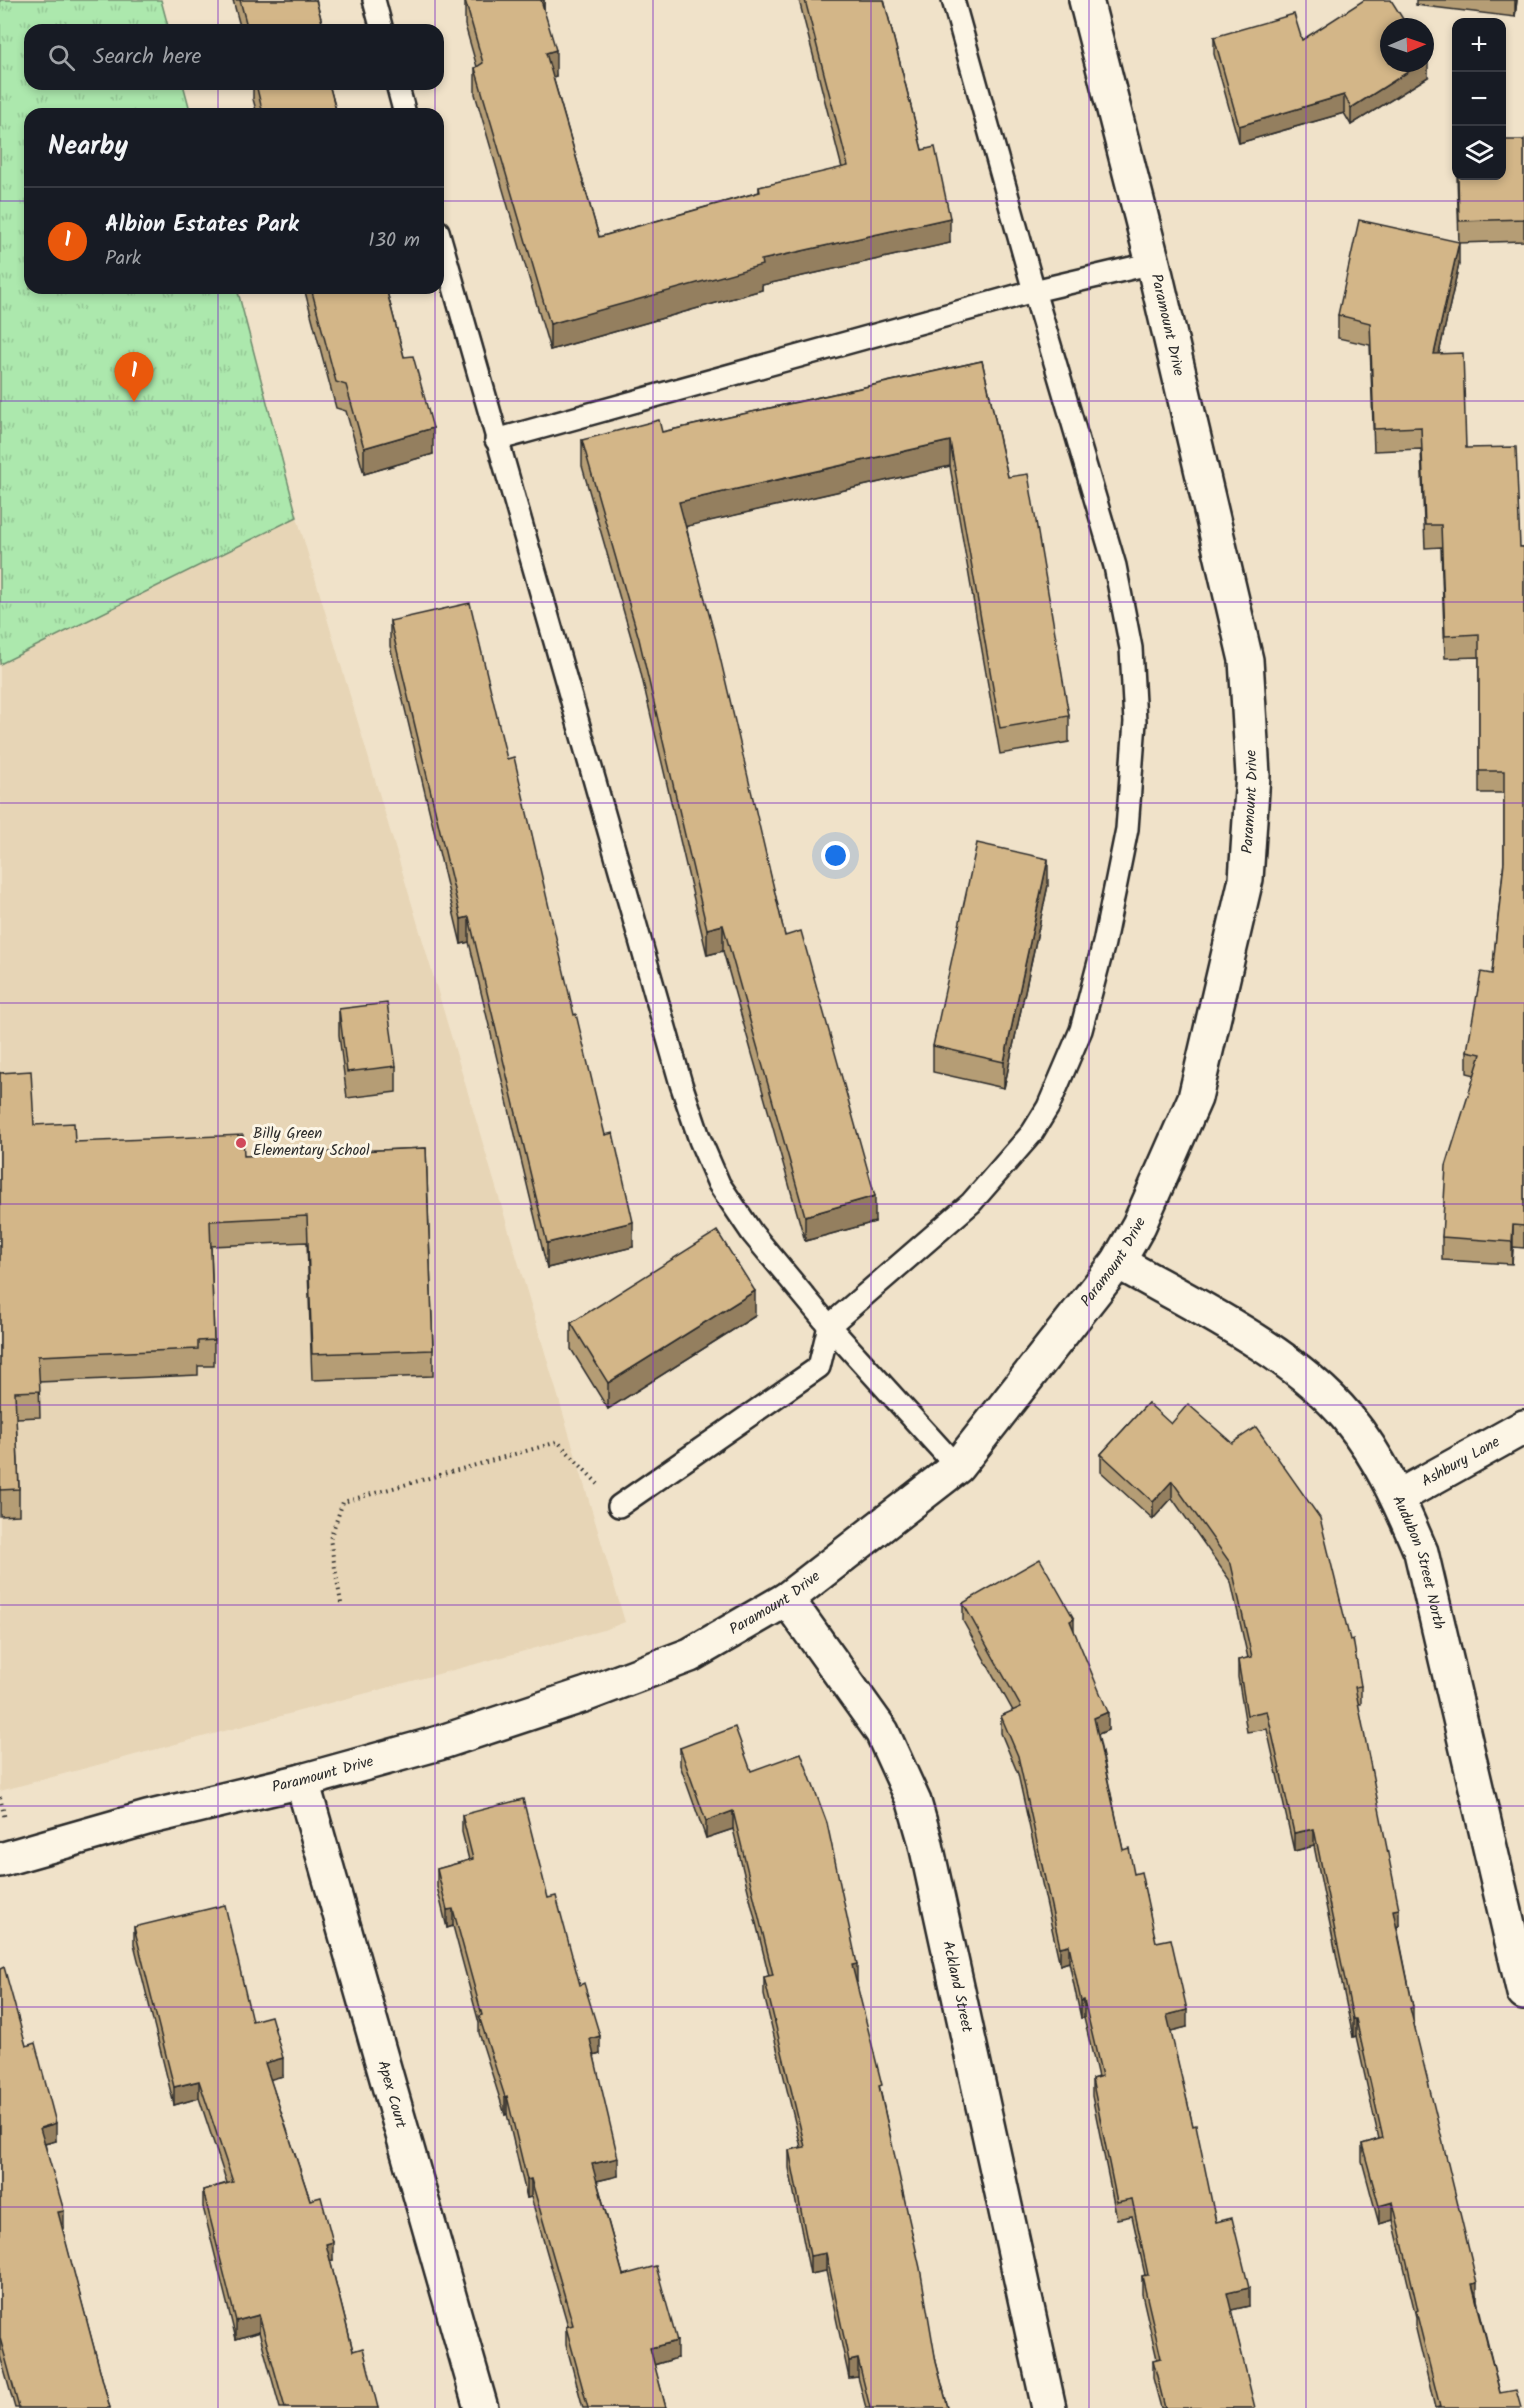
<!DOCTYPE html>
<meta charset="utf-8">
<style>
body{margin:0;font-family:Kalam,sans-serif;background:#20242c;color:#f1f3f6}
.controls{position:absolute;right:18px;top:18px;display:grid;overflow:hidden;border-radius:12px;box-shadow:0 3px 9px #0003}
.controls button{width:54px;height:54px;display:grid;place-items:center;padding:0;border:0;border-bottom:2px solid #363941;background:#171b24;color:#f1f3f6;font:30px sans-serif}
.compass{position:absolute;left:1380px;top:18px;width:54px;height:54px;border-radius:50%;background:#171b24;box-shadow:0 3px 9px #0003;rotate:88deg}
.you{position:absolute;left:836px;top:856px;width:21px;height:21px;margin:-15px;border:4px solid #fff;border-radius:50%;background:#1a73e8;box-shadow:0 0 0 9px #1a73e833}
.badge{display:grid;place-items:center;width:39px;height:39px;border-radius:50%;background:#ea580c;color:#fff;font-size:20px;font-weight:700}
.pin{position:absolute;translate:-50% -50px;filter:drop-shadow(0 2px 3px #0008)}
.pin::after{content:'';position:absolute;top:32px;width:21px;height:18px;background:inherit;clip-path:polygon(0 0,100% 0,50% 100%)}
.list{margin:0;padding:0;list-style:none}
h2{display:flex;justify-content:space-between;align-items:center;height:78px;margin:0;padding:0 24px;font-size:26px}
h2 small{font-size:20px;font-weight:400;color:#9ea1a6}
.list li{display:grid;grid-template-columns:39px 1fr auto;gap:18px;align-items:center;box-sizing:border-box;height:108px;padding:0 24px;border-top:2px solid #363941}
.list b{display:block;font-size:22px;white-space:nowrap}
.list p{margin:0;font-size:20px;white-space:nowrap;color:#9ea1a6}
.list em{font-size:20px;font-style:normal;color:#9ea1a6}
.icon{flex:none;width:33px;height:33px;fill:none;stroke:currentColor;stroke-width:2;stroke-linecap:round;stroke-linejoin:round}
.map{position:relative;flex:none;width:1524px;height:2408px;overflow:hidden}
.search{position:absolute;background:#171b24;box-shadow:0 3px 9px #0003;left:24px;top:24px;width:420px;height:66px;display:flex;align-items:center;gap:15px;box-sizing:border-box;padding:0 21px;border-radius:18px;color:#9ea1a6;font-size:22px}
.panel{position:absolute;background:#171b24;box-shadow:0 3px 9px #0003;left:24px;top:108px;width:420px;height:186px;border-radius:18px}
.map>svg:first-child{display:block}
.built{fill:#e7d5b6}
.park{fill:url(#park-tufts);stroke:#6c8a6c;stroke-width:1.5}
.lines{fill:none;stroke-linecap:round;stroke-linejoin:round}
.service-casing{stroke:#2b2b2b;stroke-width:26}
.minor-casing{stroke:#2b2b2b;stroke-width:38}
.tertiary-casing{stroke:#2b2b2b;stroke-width:38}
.path{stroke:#2b2b2b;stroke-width:4;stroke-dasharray:1.5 4.5;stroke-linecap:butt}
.service{stroke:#fcf5e5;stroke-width:21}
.minor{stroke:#fcf5e5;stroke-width:33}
.tertiary{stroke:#fcf5e5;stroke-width:33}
.wall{fill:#b59d75;stroke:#2b2b2b;stroke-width:1.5}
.shaded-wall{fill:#947f5f;stroke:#2b2b2b;stroke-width:1.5}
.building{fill:#d3b688;stroke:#2b2b2b;stroke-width:1.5}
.grid{fill:none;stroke:#7b2cbf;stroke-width:1.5;stroke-opacity:0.55}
.poi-dot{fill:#d1495b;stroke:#fcf5e5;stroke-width:2}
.labels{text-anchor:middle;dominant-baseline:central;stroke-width:6;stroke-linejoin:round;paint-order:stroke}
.street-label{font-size:15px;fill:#2b2b2b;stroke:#fcf5e5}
.poi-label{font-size:15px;fill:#2b2b2b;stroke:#fcf5e5;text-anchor:start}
</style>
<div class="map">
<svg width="1524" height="2408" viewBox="0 0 1524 2408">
<defs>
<pattern id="park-tufts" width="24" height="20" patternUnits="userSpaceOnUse" patternTransform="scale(1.5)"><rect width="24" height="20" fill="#ace8ad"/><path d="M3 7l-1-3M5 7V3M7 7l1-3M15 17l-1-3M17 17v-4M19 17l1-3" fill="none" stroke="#94c795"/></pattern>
</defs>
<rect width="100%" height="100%" fill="#f0e2c9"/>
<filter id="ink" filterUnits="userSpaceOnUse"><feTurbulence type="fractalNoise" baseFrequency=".0167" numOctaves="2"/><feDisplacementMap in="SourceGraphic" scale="12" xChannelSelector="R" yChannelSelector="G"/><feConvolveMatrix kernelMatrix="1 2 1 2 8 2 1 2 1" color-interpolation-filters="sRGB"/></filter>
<g filter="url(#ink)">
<!-- built -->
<path class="built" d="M297 517 625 1622 607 1629 0 1791V664Z"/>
<!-- park -->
<path class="park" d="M0 0H161L169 30H30V84H183L191 114H30V288H237L297 517 0 664Z"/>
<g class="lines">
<!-- service casing -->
<g class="service-casing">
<g id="service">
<path d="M374 0 382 30"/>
<path d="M397 84 405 114"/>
<path d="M438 231 681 1084 700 1140 719 1184 752 1233 829 1326 957 1467"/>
<path d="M496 440 1034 291 1153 263"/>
<path d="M619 1506 819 1367 829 1326 971 1203 1032 1133 1048 1107 1081 1030 1104 943 1127 829 1135 722 1131 648 1115 566 1034 291 953 0"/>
</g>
</g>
<!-- minor casing -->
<g class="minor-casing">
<g id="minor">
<path id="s1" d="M1118 1262C1192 1304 1292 1351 1347 1417 1380 1457 1401 1505 1421 1552L1524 1993"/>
<path id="s2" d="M1398 1497 1524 1427"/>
<path id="s3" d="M787 1599 882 1732 914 1802 925 1840 1049 2408"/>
<path id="s4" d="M302 1781 481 2408"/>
</g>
</g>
<!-- tertiary casing -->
<g class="tertiary-casing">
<g id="tertiary">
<path id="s5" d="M0 1860 147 1818 302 1781 439 1743 587 1694 690 1655 787 1599 957 1467 1118 1262 1139 1225 1195 1098 1246 879 1253 775 1246 660 1153 263 1086 0"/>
</g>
</g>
<!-- path -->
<g class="path">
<path d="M341 1603 330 1539 343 1502 558 1442 598 1484"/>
<path d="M0 1797 5 1819"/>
</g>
<!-- service -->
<use href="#service" class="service"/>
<!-- minor -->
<use href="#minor" class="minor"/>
<!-- tertiary -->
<use href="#tertiary" class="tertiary"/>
</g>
<!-- wall -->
<g class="wall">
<path d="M233 0H316L324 30H241Z"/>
<path d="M465 0H544V9L556 76 553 77 599 237 759 192V187L842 168 799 0H884L922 150 950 243 762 285V290L550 350 475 94V68L477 67 465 25Z"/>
<path d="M1416 0H1517L1515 17 1416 5Z"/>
<path d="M1214 37 1302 40 1428 77 1351 125 1344 113 1239 143 1214 54Z"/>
<path d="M253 84H329L337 114H257L253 99Z"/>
<path d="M1524 140V241L1459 243 1457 176H1502Z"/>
<path d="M1459 264 1439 353 1466 448 1520 547H1524V1248L1513 1247 1512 1264 1442 1260V1237L1475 1075 1467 1073V1051L1492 974 1504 862V793H1479V657L1445 658 1441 547 1425 548 1421 449 1374 451 1370 345 1338 338V315Z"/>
<path d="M304 288H386L404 357 433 454 364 474 346 411 336 408Z"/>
<path d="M982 361 1008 477 1069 716V742L1000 754 950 466 686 526 785 936 875 1222 805 1241 723 951 707 955 639 665 582 466V440L662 432Z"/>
<path d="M390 621 507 759 633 1247 547 1268 469 942 461 944 390 646Z"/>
<path d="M1048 885 1004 1088 933 1072V1046Z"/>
<path d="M339 1009 396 1066V1092L347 1098 339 1035Z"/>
<path d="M0 1073 34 1125 75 1142 244 1156 426 1148 433 1350V1376L312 1380 307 1242 211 1246 214 1340V1366H198V1375L39 1382 40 1417 16 1418 19 1489V1515L0 1516Z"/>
<path d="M755 1316 608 1409 571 1349V1323Z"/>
<path d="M1148 1403 1361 1686V1704H1358L1399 1926 1397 1927 1413 2007V2022L1477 2300 1500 2393 1435 2408 1416 2329V2317L1393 2220 1379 2224 1362 2161V2144L1379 2139 1356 2036 1353 2037 1314 1846 1294 1851 1267 1729 1247 1732 1238 1677V1660L1248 1658 1231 1582 1172 1498 1153 1519 1101 1472V1454Z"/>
<path d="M963 1603 1074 1631 1108 1730 1098 1734 1123 1850 1134 1874 1156 1942 1187 2027 1170 2031 1216 2222 1249 2306 1231 2310 1254 2408H1161L1153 2378V2360L1157 2359 1142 2294V2276L1145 2275 1132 2216 1117 2219 1092 2096V2079L1098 2077 1084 2018H1081L1069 1962 1060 1965 1018 1774 1001 1733V1716L1013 1711 963 1621Z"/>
<path d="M680 1748 751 1771 857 1982H856L882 2098 936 2362 948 2408H866L858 2377 849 2378 826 2271 810 2274 789 2168V2150L801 2147 764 1995V1977L769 1976 733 1829 706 1838 680 1765Z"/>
<path d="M462 1815 548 1898 600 2054 594 2056 618 2176 597 2181 623 2275 677 2358 654 2365 666 2408H583L566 2344V2327L568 2326 531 2197 527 2198 507 2114 505 2115 479 2033V2023L453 1926 447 1928 437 1887V1869L469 1860 462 1832Z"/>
<path d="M134 1927 252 2021 283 2076 270 2079 310 2200 333 2260H330L353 2351 378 2408H280L259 2332 236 2339 203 2207V2190L227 2183 199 2098 174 2105 134 1944Z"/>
<path d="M0 1969 26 2046 56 2141 45 2144 64 2228 62 2229 110 2408H15L0 2356Z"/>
</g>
<!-- shaded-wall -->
<g class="shaded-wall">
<path d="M537 0H544V9L537 13Z"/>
<path d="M1515 0H1517L1515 17Z"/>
<path d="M556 50V76L546 79V53Z"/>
<path d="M1428 59V77L1351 125V108L1422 63H1425V61Z"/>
<path d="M1344 95V113L1239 143V126Z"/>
<path d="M950 218V243L762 285V290L550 350V324L761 260Z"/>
<path d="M1459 242V264L1434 376V354Z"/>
<path d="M433 428V454L364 474V448Z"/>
<path d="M950 441V466L679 528V502Z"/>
<path d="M1048 859V885L1004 1088V1062Z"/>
<path d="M469 917V942L461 944V919Z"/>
<path d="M723 925V951L707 955V929Z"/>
<path d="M875 1196V1222L805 1241V1216Z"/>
<path d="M633 1222V1247L547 1268V1243Z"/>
<path d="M1513 1225V1247L1512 1264V1242Z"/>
<path d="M755 1291V1316L608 1409V1383Z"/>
<path d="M1172 1481V1498L1153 1519V1502Z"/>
<path d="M1074 1619V1637L1070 1621Z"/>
<path d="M1108 1712V1730L1094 1736V1718Z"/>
<path d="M733 1811V1829L706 1838V1821Z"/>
<path d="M1314 1829V1846L1294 1851V1833Z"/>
<path d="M453 1909V1926L447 1928V1910Z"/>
<path d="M1399 1909V1926L1393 1927V1910Z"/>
<path d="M1069 1945V1962L1060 1965V1947Z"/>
<path d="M857 1964V1982L852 1983V1965Z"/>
<path d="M1084 2000V2018H1081V2001Z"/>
<path d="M1187 2010V2027L1167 2032V2015Z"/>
<path d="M1353 2019H1356V2036L1353 2037Z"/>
<path d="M600 2036V2054L590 2057V2039Z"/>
<path d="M283 2058V2076L265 2081V2063Z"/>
<path d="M199 2081V2098L174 2105V2087Z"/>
<path d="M507 2096V2114L505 2115V2097Z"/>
<path d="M56 2123V2141L40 2145V2128Z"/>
<path d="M618 2158V2176L592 2182V2164Z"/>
<path d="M531 2179V2197L527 2198V2180Z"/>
<path d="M1393 2202V2220L1379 2224V2206Z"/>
<path d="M64 2211V2228L58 2230V2212Z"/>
<path d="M333 2242V2260L326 2262V2244Z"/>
<path d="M826 2253V2271L810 2274V2256Z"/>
<path d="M1477 2283V2300L1472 2284Z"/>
<path d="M1249 2288V2306L1227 2311V2293Z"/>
<path d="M259 2315V2332L236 2339V2321Z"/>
<path d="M677 2341V2358L650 2366V2348Z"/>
<path d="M858 2359V2377L849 2378V2361Z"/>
</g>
<!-- building -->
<g class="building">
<path d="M240 0H316L324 30H248Z"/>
<path d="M465 0H541L556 50 546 53 599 237 760 192 759 187 848 166 805 0H884L922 150 935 147 950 218 761 260 762 265 550 324 475 68 483 63Z"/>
<path d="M1364 0H1391L1408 27H1389V63H1422L1351 108 1344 95 1239 126 1214 37 1294 14 1302 40Z"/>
<path d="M256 84H329L337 114H263Z"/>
<path d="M1502 140H1524V219L1459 221 1458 176H1502Z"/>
<path d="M1359 220 1459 242 1434 354 1463 353 1466 448 1516 447 1520 547H1524V1226L1513 1225 1512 1242 1442 1237 1446 1166 1481 1054 1467 1051 1481 972 1492 974 1504 862V771H1479V634L1445 636 1441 525H1425L1421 427 1374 429 1370 323 1338 315Z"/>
<path d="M311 288H386L404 357 413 356 433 428 364 448 346 385 336 382Z"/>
<path d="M982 361 1008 477 1028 474 1069 716 1000 728 950 441 679 502 716 640 785 936 801 931 875 1196 805 1216 723 925 707 929 639 639 582 440 659 420 662 432Z"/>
<path d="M470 603 507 759 514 757 574 1015 576 1014 605 1135 613 1133 633 1222 547 1243 469 917 461 919 390 621Z"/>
<path d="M977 843 1048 859 1004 1062 933 1046Z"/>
<path d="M387 1003 396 1066 347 1072 339 1009Z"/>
<path d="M31 1071 34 1125 74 1123 75 1142 243 1135 244 1156 426 1148 433 1350 312 1354 307 1216 210 1221 214 1340 198 1341V1349L38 1356 40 1391 15 1392 19 1489 0 1490V1073Z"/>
<path d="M717 1231 755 1291 608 1383 571 1323Z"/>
<path d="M1148 1403 1171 1424 1188 1404 1232 1443 1256 1427 1320 1518 1350 1640 1353 1639 1361 1686 1355 1687 1399 1909 1393 1910 1413 2007 1410 2008 1477 2283 1472 2284 1500 2393 1516 2390 1521 2408H1437L1440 2407 1416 2311 1418 2310 1393 2202 1379 2206 1362 2144 1383 2138 1356 2019H1353L1314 1829 1294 1833 1267 1711 1247 1715 1238 1660 1252 1657 1231 1564 1172 1481 1153 1502 1101 1454Z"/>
<path d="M1040 1559 1074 1619 1070 1621 1108 1712 1094 1718 1123 1850 1129 1848 1134 1874 1141 1872 1156 1942 1171 1939 1187 2010 1167 2015 1193 2126 1196 2125 1216 2222 1232 2218 1249 2288 1227 2293 1255 2408H1165L1153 2360 1161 2358 1142 2276 1148 2275 1132 2199 1117 2202 1092 2079 1102 2076 1084 2000 1081 2001 1069 1945 1060 1947 1018 1756 1001 1716 1021 1707 963 1603Z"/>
<path d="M735 1727 751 1771 801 1753 827 1823 857 1964 852 1965 882 2085 879 2086 920 2268 936 2362 948 2408H870L858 2359 849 2361 826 2253 810 2256 789 2150 805 2147 764 1977 773 1975 733 1811 706 1821 680 1748Z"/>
<path d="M523 1799 548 1898 556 1896 580 1985 584 1983 600 2036 590 2039 618 2158 592 2164 623 2275 656 2266 677 2341 650 2348 666 2408H588L566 2327 573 2325 531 2179 527 2180 507 2096 505 2097 479 2016 482 2015 453 1909 447 1910 437 1869 473 1859 462 1815Z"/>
<path d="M225 1905 252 2021 271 2016 283 2058 265 2063 310 2200 321 2197 333 2242 326 2244 353 2351 363 2348 378 2408H285L259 2315 236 2321 203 2190 233 2182 199 2081 174 2087 134 1927Z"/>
<path d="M4 1967 26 2046 35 2043 56 2123 40 2128 64 2211 58 2212 110 2408H19L0 2338V1969Z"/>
</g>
</g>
<!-- grid -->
<path class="grid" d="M218 0V30M435 0V30M653 0V2408M871 0V2408M1089 0V2408M1306 0V2408M218 84V114M435 84V114M0 201H30M438 201H1524M218 288V2408M435 288V2408M0 401H1524M0 602H1524M0 803H1524M0 1003H1524M0 1204H1524M0 1405H1524M0 1605H1524M0 1806H1524M0 2007H1524M0 2207H1524"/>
<!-- markers -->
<circle class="poi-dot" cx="241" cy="1143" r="6"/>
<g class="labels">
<!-- street labels -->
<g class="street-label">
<text transform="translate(1167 325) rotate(77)">Paramount Drive</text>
<text stroke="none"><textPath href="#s5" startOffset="1792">Paramount Drive</textPath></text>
<text stroke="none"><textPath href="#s5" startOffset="1306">Paramount Drive</textPath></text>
<text stroke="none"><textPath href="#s2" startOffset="72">Ashbury Lane</textPath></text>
<text stroke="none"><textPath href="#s1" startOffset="442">Audubon Street North</textPath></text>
<text stroke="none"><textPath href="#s5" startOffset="820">Paramount Drive</textPath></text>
<text stroke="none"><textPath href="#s5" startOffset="334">Paramount Drive</textPath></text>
<text stroke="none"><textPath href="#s3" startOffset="430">Ackland Street</textPath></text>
<text stroke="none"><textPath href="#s4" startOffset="326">Apex Court</textPath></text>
</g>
<!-- poi labels -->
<g class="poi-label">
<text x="253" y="1134">Billy Green<tspan x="253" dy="17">Elementary School</tspan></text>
</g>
</g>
</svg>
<div class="controls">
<button>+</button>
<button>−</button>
<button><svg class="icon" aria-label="layers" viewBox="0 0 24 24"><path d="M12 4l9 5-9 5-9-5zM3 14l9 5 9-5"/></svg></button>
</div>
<svg class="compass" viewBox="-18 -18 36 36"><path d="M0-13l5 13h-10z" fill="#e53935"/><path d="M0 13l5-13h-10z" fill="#9ea1a6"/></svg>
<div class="you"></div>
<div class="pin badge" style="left:134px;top:402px">1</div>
<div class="search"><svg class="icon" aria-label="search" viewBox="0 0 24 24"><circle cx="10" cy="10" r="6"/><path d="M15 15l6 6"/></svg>Search here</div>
<section class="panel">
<h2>Nearby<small></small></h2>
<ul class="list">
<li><span class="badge">1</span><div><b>Albion Estates Park</b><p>Park</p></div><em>130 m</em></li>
</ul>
</section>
</div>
